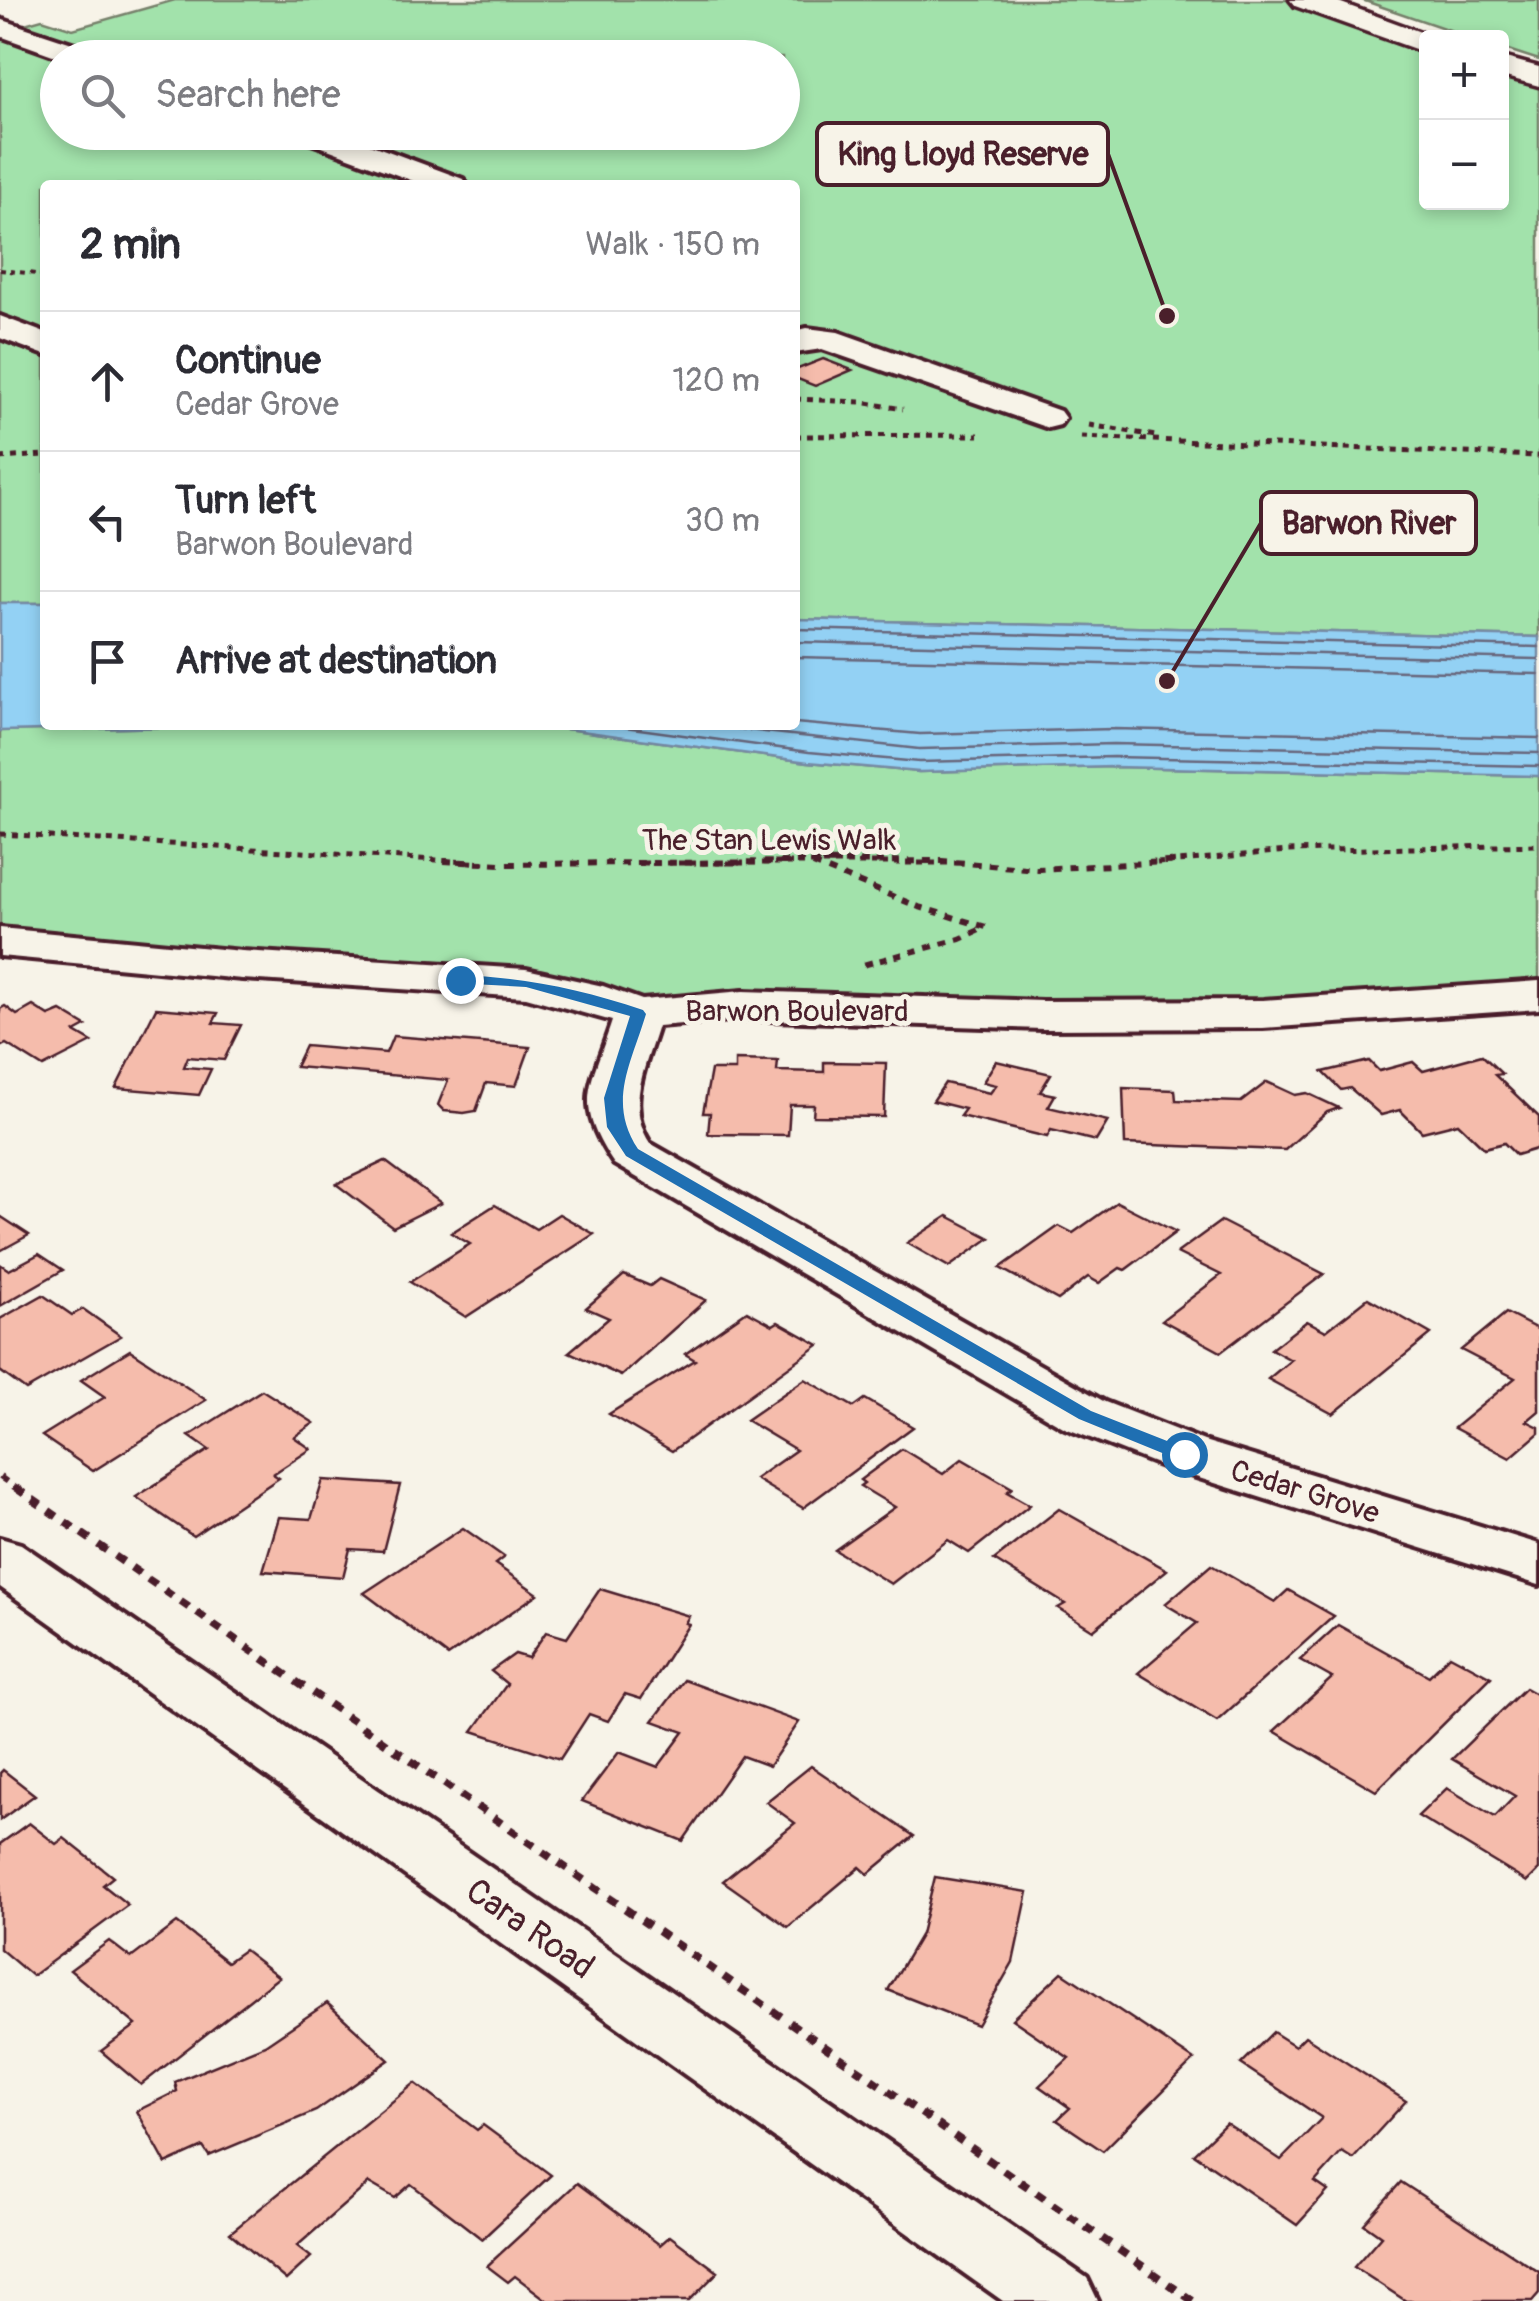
<!DOCTYPE html>
<meta charset="utf-8">
<style>
body{margin:0;font-family:Pangolin,sans-serif;background:#f7f7f7;color:#2b2b33}
.controls{position:absolute;right:30px;top:30px;display:grid;overflow:hidden;border-radius:10px;box-shadow:0 5px 15px #0003}
.controls button{width:90px;height:90px;display:grid;place-items:center;padding:0;border:0;border-bottom:2px solid #e1e1e2;background:#fff;color:#2b2b33;font:50px sans-serif}
.stop{position:absolute;width:30px;height:30px;margin:-22px;border:8px solid #1f6fb2;border-radius:50%;background:#fff}
.stop.end{background:#1f6fb2;border-color:#fff;box-shadow:0 2px 10px #0008}
.list{margin:0;padding:0;list-style:none}
h2{display:flex;justify-content:space-between;align-items:center;height:130px;margin:0;padding:0 40px;font-size:42px}
h2 small{font-size:32px;font-weight:400;color:#7c7c81}
.list li{display:grid;grid-template-columns:65px 1fr auto;gap:30px;align-items:center;box-sizing:border-box;height:140px;padding:0 40px;border-top:2px solid #e1e1e2}
.list b{display:block;font-size:38px;white-space:nowrap}
.list p{margin:0;font-size:32px;white-space:nowrap;color:#7c7c81}
.list em{font-size:32px;font-style:normal;color:#7c7c81}
.icon{flex:none;width:55px;height:55px;fill:none;stroke:currentColor;stroke-width:2;stroke-linecap:round;stroke-linejoin:round}
.map{position:relative;flex:none;width:1539px;height:2301px;overflow:hidden}
.search{position:absolute;background:#fff;box-shadow:0 5px 15px #0003;left:40px;top:40px;width:760px;height:110px;display:flex;align-items:center;gap:25px;box-sizing:border-box;padding:0 35px;border-radius:55px;color:#7c7c81;font-size:38px}
.panel{position:absolute;background:#fff;box-shadow:0 5px 15px #0003;left:40px;top:180px;width:760px;height:550px;border-radius:10px}
.map>svg:first-child{display:block}
.green{fill:#a2e2ab;stroke:#76806b;stroke-width:2.5;fill-rule:evenodd}
.water{fill:#93d1f4;stroke:#768aa4;stroke-width:2.5}
.lines{fill:none;stroke-linecap:round;stroke-linejoin:round}
.shore{stroke:#67667b;stroke-width:2.5}
.building{fill:#f5bcac;stroke:#4a1f2b;stroke-width:2.5}
.minor-casing{stroke:#4a1f2b;stroke-width:8}
.major-casing{stroke:#4a1f2b;stroke-width:7}
.path-far3{stroke:#4a1f2b;stroke-width:4;stroke-dasharray:5 5;stroke-linecap:butt}
.path-far2{stroke:#4a1f2b;stroke-width:5;stroke-dasharray:6 6;stroke-linecap:butt}
.path-far1{stroke:#4a1f2b;stroke-width:6;stroke-dasharray:8 8;stroke-linecap:butt}
.path{stroke:#4a1f2b;stroke-width:8;stroke-dasharray:10 10;stroke-linecap:butt}
.minor{fill:#f7f3e8;fill-rule:evenodd}
.major{fill:#f7f3e8;fill-rule:evenodd}
.route{fill:#1f6fb2}
.labels{text-anchor:middle;dominant-baseline:central;stroke-width:10;stroke-linejoin:round;paint-order:stroke}
.street-label{font-size:30px;fill:#4a1f2b;stroke:#f7f3e8}
.near-street-label{font-size:35px;fill:#4a1f2b;stroke:#f7f3e8}
.leader{fill:none;stroke:#4a1f2b;stroke-width:4}
.callout-dot{fill:#4a1f2b;stroke:#f7f3e8;stroke-width:4}
.callout{fill:#f7f3e8;stroke:#4a1f2b;stroke-width:4}
.callout-label{font-size:32px;text-anchor:middle;font-weight:bold;fill:#4a1f2b}
</style>
<div class="map">
<svg width="1539" height="2301" viewBox="0 0 1539 2301">
<rect width="100%" height="100%" fill="#f7f3e8"/>
<filter id="ink" filterUnits="userSpaceOnUse"><feTurbulence type="fractalNoise" baseFrequency=".01" numOctaves="2"/><feDisplacementMap in="SourceGraphic" scale="20" xChannelSelector="R" yChannelSelector="G"/><feConvolveMatrix kernelMatrix="1 2 1 2 8 2 1 2 1" color-interpolation-filters="sRGB"/></filter>
<g filter="url(#ink)">
<!-- green -->
<g class="green">
<path d="M175 0H1293L1426 50V202H1502V73L1539 85V637L795 619V185H45V603H0V31L42 19 73 29ZM58 58H782V132H58Z"/>
<path d="M1362 0H1539V60L1502 48V38L1470 37Z"/>
<path d="M256 725H537L808 762 919 772 1113 767 1539 776V995L638 1014 586 996 0 942V731Z"/>
</g>
<!-- water -->
<g class="water">
<path d="M0 603H45V725H256L0 731Z"/>
<path d="M795 619 1539 637V776L1113 767 919 772 808 762 537 725H795Z"/>
</g>
<g class="lines">
<!-- shore -->
<g class="shore">
<path d="M795 629 1539 647"/>
<path d="M795 642 1539 659"/>
<path d="M795 657 1539 674"/>
<path d="M795 723 920 734 1113 729 1539 738"/>
<path d="M610 725 809 752 919 762 1113 757 1539 766"/>
<path d="M702 725 919 749 1113 744 1539 753"/>
</g>
</g>
<!-- building -->
<g class="building">
<path d="M823 359 852 370 815 386 795 378V370Z"/>
<path d="M5 1006 17 1015 33 1006 49 1016 61 1011 86 1026 75 1032 92 1042 43 1067 6 1044 0 1047V1009Z"/>
<path d="M156 1008 218 1013 213 1023 241 1025 224 1060 188 1057 184 1067 211 1069 199 1095 116 1088Z"/>
<path d="M393 1036 530 1047 516 1086 486 1083 476 1111 464 1113 444 1111 438 1105 448 1080 295 1067 305 1046 386 1053Z"/>
<path d="M1482 1055 1502 1074 1495 1075 1539 1117V1148L1516 1155 1504 1143 1484 1148 1458 1123 1422 1132 1400 1110 1381 1115 1350 1088 1341 1090 1323 1072 1369 1061 1379 1071 1413 1062 1423 1071Z"/>
<path d="M735 1060 778 1061 777 1071 824 1072V1062L886 1063 884 1117 813 1116 814 1105H790L788 1135 708 1134 710 1113H703L711 1070H735Z"/>
<path d="M996 1061 1051 1074 1040 1092 1055 1095 1048 1107 1108 1121 1096 1141 1051 1130 1047 1137 960 1116 965 1109 933 1101 945 1083 990 1093 996 1085 983 1082Z"/>
<path d="M1267 1082 1295 1095 1307 1093 1339 1108 1327 1112 1285 1150 1125 1144 1123 1088 1175 1090 1176 1100 1241 1102Z"/>
<path d="M385 1161 441 1203 393 1227 336 1184Z"/>
<path d="M1117 1202 1176 1232 1125 1270 1120 1268 1099 1283 1088 1277 1058 1300 1000 1268 1059 1226 1073 1233Z"/>
<path d="M495 1205 536 1229 559 1214 594 1234 466 1317 410 1282 470 1244 451 1233Z"/>
<path d="M0 1216 29 1235 0 1251Z"/>
<path d="M948 1216 990 1238 949 1267 907 1243Z"/>
<path d="M1221 1221 1324 1274 1221 1352 1162 1320 1221 1275 1177 1253Z"/>
<path d="M39 1254 63 1270 0 1306V1264L9 1270Z"/>
<path d="M624 1275 650 1286 659 1279 706 1300 621 1376 569 1352 609 1318 586 1308Z"/>
<path d="M43 1295 72 1315 83 1309 121 1336 26 1390 0 1371V1319Z"/>
<path d="M1368 1298 1431 1334 1333 1414 1268 1379 1291 1360 1271 1349 1307 1321 1326 1331Z"/>
<path d="M747 1311 773 1325 778 1322 819 1345 672 1451 609 1414 695 1360 685 1354Z"/>
<path d="M1506 1313 1539 1330V1411L1527 1421 1539 1427V1433L1510 1458 1454 1428 1515 1378 1461 1350Z"/>
<path d="M130 1350 206 1400 93 1471 42 1436 105 1397 81 1380Z"/>
<path d="M805 1379 854 1407 865 1399 913 1427 803 1508 755 1479 796 1450 746 1420Z"/>
<path d="M262 1390 314 1423 294 1437 311 1449 273 1474 279 1478 193 1536 136 1497 209 1450 189 1436Z"/>
<path d="M902 1449 943 1474 962 1459 1012 1488 1007 1492 1030 1505 969 1553 948 1540 891 1584 835 1550 895 1507 860 1486 864 1483 860 1480Z"/>
<path d="M323 1480 400 1485 383 1551 350 1549 343 1577 263 1571 279 1517 311 1519Z"/>
<path d="M1059 1509 1167 1570 1093 1630 1058 1608 1065 1604 994 1560Z"/>
<path d="M463 1528 504 1557 495 1564 538 1594 448 1656 364 1593Z"/>
<path d="M1211 1565 1275 1602 1288 1590 1334 1616 1217 1721 1138 1673 1197 1623 1165 1604Z"/>
<path d="M600 1589 689 1616 685 1623 689 1624 641 1699 625 1694 608 1721 589 1714 560 1759 473 1731 507 1684 491 1671 515 1654 528 1658 546 1632 567 1638Z"/>
<path d="M1338 1625 1429 1676 1450 1655 1491 1677 1376 1791 1274 1731 1332 1678 1300 1660Z"/>
<path d="M684 1680 799 1722 769 1766 742 1756 683 1841 582 1801 619 1752 658 1767 684 1732 653 1721Z"/>
<path d="M1525 1688 1539 1696V1870L1527 1882 1418 1816 1447 1788 1495 1817 1515 1796 1452 1759Z"/>
<path d="M811 1766 914 1836 868 1874 860 1867 788 1927 723 1881 795 1823 766 1802Z"/>
<path d="M3 1770 35 1795 0 1820V1773Z"/>
<path d="M29 1823 56 1844 64 1838 113 1877 103 1885 128 1905 32 1976 0 1949V1844Z"/>
<path d="M935 1877 1028 1892 1013 1962 977 2025 888 1990 921 1934Z"/>
<path d="M177 1923 227 1962 244 1950 279 1977 141 2085 101 2051 136 2025 70 1970 109 1941 131 1958Z"/>
<path d="M1062 1972 1194 2060 1103 2151 1057 2120 1070 2108 1039 2086 1069 2058 1012 2019Z"/>
<path d="M327 2003 389 2060 316 2111 209 2156 203 2147 166 2164 137 2111 177 2091 175 2082 265 2045Z"/>
<path d="M1273 2032 1295 2046 1305 2036 1406 2101 1353 2159 1342 2152 1315 2182 1328 2191 1297 2225 1194 2154 1226 2123 1281 2160 1322 2118 1241 2064Z"/>
<path d="M415 2083 477 2130 483 2125 551 2175 482 2239 411 2184 395 2198 369 2183 297 2246 311 2257 286 2280 230 2233Z"/>
<path d="M1401 2182 1539 2272V2293L1532 2301H1406L1354 2267 1381 2236 1364 2224Z"/>
<path d="M577 2183 660 2245 670 2236 718 2272 689 2301H548L515 2276 508 2282 487 2266Z"/>
</g>
<g class="lines">
<!-- minor casing -->
<g class="minor-casing">
<g id="minor">
<path d="M0 19 99 52 102 58H61L0 36Z"/>
<path d="M294 132H337L463 179 467 185H424L298 138Z"/>
<path d="M0 316 45 333V355L0 338Z"/>
<path d="M807 328 838 332 1060 411 1065 418 1060 425 1048 428 822 349 795 353V331Z"/>
<path d="M0 928 242 951 526 969 603 986 642 1000 743 991 1042 1001 1263 1000 1539 981V1009L1263 1028 1042 1029 743 1019 658 1026C646 1066 625 1105 650 1143L1105 1402 1204 1441 1539 1544V1585L1164 1467 1065 1428 614 1164C572 1102 591 1086 612 1021L526 997 242 979 0 956Z"/>
<path d="M0 1538 21 1544 1087 2278 1098 2301H1003L0 1587Z"/>
</g>
</g>
<!-- major casing -->
<g class="major-casing">
<g id="major">
<path d="M1290 0H1333L1437 38H1426V52L1415 49 1295 6Z"/>
<path d="M1502 57 1539 67V86L1502 76Z"/>
</g>
</g>
<!-- path-far3 -->
<path class="path-far3" d="M0 270 45 275"/>
<!-- path-far2 -->
<g class="path-far2">
<path d="M795 399 861 402 903 409"/>
<path d="M1089 425 1156 436"/>
<path d="M795 436 979 435"/>
<path d="M1081 437 1539 456"/>
<path d="M0 458 45 455"/>
<path d="M0 834 486 863"/>
<path d="M642 863H966"/>
<path d="M1157 863 1287 851 1539 845"/>
</g>
<!-- path-far1 -->
<g class="path-far1">
<path d="M444 861 502 864 942 861 1037 869 1184 861"/>
<path d="M813 864 919 907 986 927 960 939 859 966"/>
<path d="M0 1477 20 1491"/>
</g>
<!-- path -->
<path class="path" d="M16 1488 1193 2301"/>
<!-- minor -->
<use href="#minor" class="minor"/>
<!-- major -->
<use href="#major" class="major"/>
</g>
</g>
<!-- route -->
<path class="route" d="M460 975C527 978 580 989 643 1010L646 1014C631 1064 607 1102 638 1149L1091 1411 1190 1450V1459H1177L1079 1419 626 1156 607 1127 604 1098 630 1016 526 987 454 983 452 980Z"/>
<g class="labels">
<!-- street labels -->
<g class="street-label">
<text x="769" y="840">The Stan Lewis Walk</text>
<text x="797" y="1011">Barwon Boulevard</text>
<text transform="translate(1305 1492) rotate(17)">Cedar Grove</text>
</g>
<!-- near-street labels -->
<g class="near-street-label">
<text transform="translate(530 1929) rotate(35)">Cara Road</text>
</g>
</g>
<!-- callouts -->
<path class="leader" d="M1167 316L1108 154M1167 681L1261 523"/>
<g class="callout-dot">
<circle cx="1167" cy="316" r="10"/>
<circle cx="1167" cy="681" r="10"/>
</g>
<g class="callout">
<rect x="817" y="123" width="291" height="62" rx="10"/>
<rect x="1261" y="492" width="215" height="62" rx="10"/>
</g>
<g class="callout-label">
<text x="963" y="165">King Lloyd Reserve</text>
<text x="1369" y="534">Barwon River</text>
</g>
</svg>
<div class="controls">
<button>+</button>
<button>−</button>
</div>
<div class="stop" style="left:1184px;top:1454px"></div>
<div class="stop end" style="left:460px;top:980px"></div>
<div class="search"><svg class="icon" aria-label="search" viewBox="0 0 24 24"><circle cx="10" cy="10" r="6"/><path d="M15 15l6 6"/></svg>Search here</div>
<section class="panel">
<h2>2 min<small>Walk · 150 m</small></h2>
<ul class="list">
<li><svg class="icon" aria-label="ahead" viewBox="0 0 24 24"><path d="M12 20V5M6 11l6-6 6 6"/></svg><div><b>Continue</b><p>Cedar Grove</p></div><em>120 m</em></li>
<li><svg class="icon" aria-label="left" viewBox="0 0 24 24"><path d="M17 20v-9H6M10 6l-5 5 5 5"/></svg><div><b>Turn left</b><p>Barwon Boulevard</p></div><em>30 m</em></li>
<li><svg class="icon" aria-label="arrive" viewBox="0 0 24 24"><path d="M6 21V4h12l-3 4 3 4H6"/></svg><div><b>Arrive at destination</b></div></li>
</ul>
</section>
</div>
